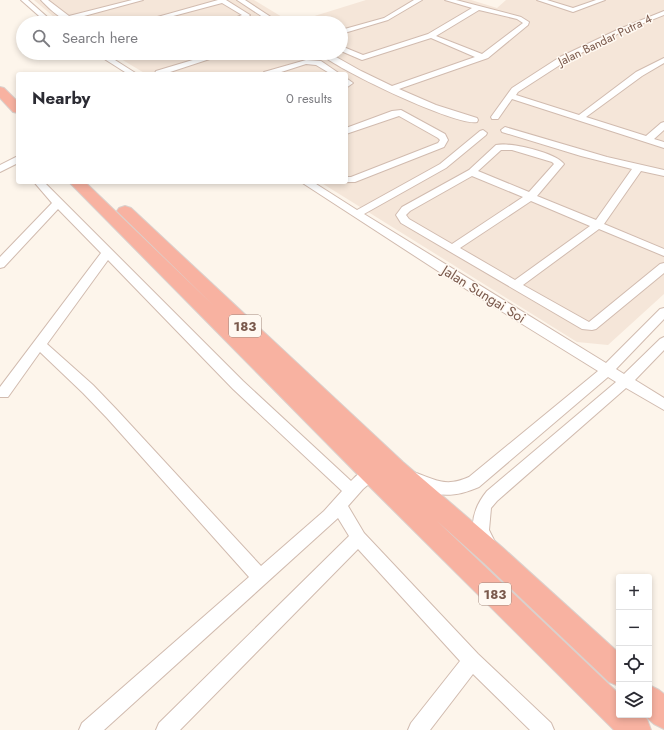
<!DOCTYPE html>
<meta charset="utf-8">
<style>
body{margin:0;font-family:Jost,sans-serif;background:#f7f7f7;color:#2b2b33}
.controls{position:absolute;right:12px;bottom:12px;display:grid;overflow:hidden;border-radius:4px;box-shadow:0 2px 6px #0003}
.controls button{width:36px;height:36px;display:grid;place-items:center;padding:0;border:0;border-bottom:1px solid #e1e1e2;background:#fff;color:#2b2b33;font:20px sans-serif}
.list{margin:0;padding:0;list-style:none}
h2{display:flex;justify-content:space-between;align-items:center;height:52px;margin:0;padding:0 16px;font-size:17px}
h2 small{font-size:13px;font-weight:400;color:#7c7c81}
.icon{flex:none;width:22px;height:22px;fill:none;stroke:currentColor;stroke-width:2;stroke-linecap:round;stroke-linejoin:round}
.map{position:relative;flex:none;width:664px;height:730px;overflow:hidden}
.search{position:absolute;background:#fff;box-shadow:0 2px 6px #0003;left:16px;top:16px;width:332px;height:44px;display:flex;align-items:center;gap:10px;box-sizing:border-box;padding:0 14px;border-radius:22px;color:#7c7c81;font-size:15px}
.panel{position:absolute;background:#fff;box-shadow:0 2px 6px #0003;left:16px;top:72px;width:332px;height:112px;border-radius:4px}
.map>svg:first-child{display:block}
.residential{fill:#f5e6d9}
.lines{fill:none;stroke-linecap:round;stroke-linejoin:round}
.minor-casing{stroke:#d1bbaf;stroke-width:2}
.highway-casing{stroke:#dad1cd;stroke-width:2}
.minor{fill:#fff;fill-rule:evenodd}
.highway{fill:#f8b2a1;fill-rule:evenodd}
.labels{text-anchor:middle;dominant-baseline:central;stroke-width:3;stroke-linejoin:round;paint-order:stroke}
.far-street-label{font-size:12px;fill:#7a594c;stroke:#fff9f2}
.shield{fill:#fff9f2;stroke:#a2897e;stroke-width:1}
.shield-label{font-size:13px;font-weight:bold;fill:#7a594c}
.street-label{font-size:14px;fill:#7a594c;stroke:#fff9f2}
</style>
<div class="map">
<svg width="664" height="730" viewBox="0 0 664 730">
<rect width="100%" height="100%" fill="#fdf5eb"/>
<!-- residential -->
<g class="residential">
<path d="M34 0H254L292 23H61Z"/>
<path d="M366 0H471L497 8 506 0H664V294L608 345 577 342 320 182H346V74H146L111 53H341V23H292Z"/>
</g>
<g class="lines">
<!-- minor casing -->
<g class="minor-casing">
<g id="minor">
<path d="M21 0H28L54 23H47Z"/>
<path d="M41 0H48L69 16 132 0H143L73 19 76 23C65 23 50 10 41 0Z"/>
<path d="M218 0H226L250 15C243 23 233 23 223 23L242 15 222 3 147 23H136Z"/>
<path d="M237 0H245L280 23H272Z"/>
<path d="M414 0H422L388 20 341 34V30L384 18Z"/>
<path d="M445 0H456L521 17 529 22 528 25 488 58 399 89 436 105 477 118 478 120 477 122C458 127 335 69 320 53H329L361 71 392 86 475 57 431 38 362 60 341 51V46L363 55 428 34 472 8ZM479 10 517 19 523 23 482 54 436 36Z"/>
<path d="M537 0H547L573 8 596 0H605L573 12Z"/>
<path d="M664 11V15L621 32 566 61 518 92 516 95 579 115 636 72 664 58V63L642 76 586 117 646 136 661 123 664 122V130L654 139 664 142V148L512 99 498 119H492L491 117 512 88 560 57 617 30Z"/>
<path d="M95 53H104L137 74H128Z"/>
<path d="M216 53H228L164 74 155 73 156 71Z"/>
<path d="M306 60 321 61 340 74H331L316 65 306 64 275 74H263L264 72Z"/>
<path d="M346 78 353 83 346 88Z"/>
<path d="M401 110 445 134 448 140 444 147 355 182H343H346V177H351L438 143 440 140 438 138 399 116 346 134V128L392 111Z"/>
<path d="M505 127 607 157 664 170V176L641 171 604 224 664 249V256L599 229 523 285 589 322 660 264 664 263V273L596 329 592 330 582 329 401 223 396 215 402 207 469 170 496 145C510 142 555 152 564 164L537 196 596 220 632 169 581 156 502 132 501 130ZM501 150H512L552 162 554 164 529 192 478 171ZM472 176 523 197 452 244 409 219 406 215 410 211ZM531 201 590 226 515 280 460 248Z"/>
<path d="M483 130 487 133 486 135 446 168 364 214 606 363 660 309 664 308V319L616 369 624 374 660 339 664 337V350L635 380 664 398V410L626 388 497 501 491 508 489 530 496 544 494 549 488 551 482 549C479 544 474 535 473 529 472 515 478 502 487 491L616 382 608 377 479 487C458 496 442 498 421 489 414 486 409 484 405 478L408 473 413 472C435 479 445 488 469 477L598 371 461 286 301 182H313L357 210 440 164 480 131Z"/>
<path d="M18 156V163L0 172V165Z"/>
<path d="M34 182H44L243 381 351 481C358 474 366 465 376 468L378 473 376 478 363 489 348 506 364 533 478 654 551 723 554 730H530L473 674 430 730H408L411 723 460 661 358 549 180 730H156L159 723 349 536 338 518 104 730H79L82 723 249 577 107 418 83 393 40 352 8 397H0V387L101 253 58 209 4 267 0 268V257L52 203ZM108 260 233 389 342 491 324 511 261 566 117 410 93 385 47 344Z"/>
</g>
</g>
<!-- highway casing -->
<g class="highway-casing">
<g id="highway">
<path d="M0 87 4 88 18 102V113L13 112 0 98Z"/>
<path d="M69 182H85L215 307 117 211 119 208 125 206 131 208 403 462 502 547 619 653V686L609 682 484 563 437 521 619 694V715H642L647 719 651 730H614L363 480Z"/>
<path d="M649 685 659 690 664 694V729L654 724 644 715H649Z"/>
</g>
</g>
<!-- minor -->
<use href="#minor" class="minor"/>
<!-- highway -->
<use href="#highway" class="highway"/>
</g>
<g class="labels">
<!-- far-street labels -->
<g class="far-street-label">
<text transform="translate(605 40) rotate(-26)">Jalan Bandar Putra 4</text>
</g>
<!-- shield labels -->
<g class="shield">
<rect x="229" y="315" width="32" height="22" rx="3"/>
<rect x="479" y="583" width="32" height="22" rx="3"/>
</g>
<g class="shield-label">
<text x="245" y="326">183</text>
<text x="495" y="594">183</text>
</g>
<!-- street labels -->
<g class="street-label">
<text transform="translate(484 294) rotate(32)">Jalan Sungai Soi</text>
</g>
</g>
</svg>
<div class="controls">
<button>+</button>
<button>−</button>
<button><svg class="icon" aria-label="locate" viewBox="0 0 24 24"><circle cx="12" cy="12" r="6"/><path d="M12 2v4M12 18v4M2 12h4M18 12h4"/></svg></button>
<button><svg class="icon" aria-label="layers" viewBox="0 0 24 24"><path d="M12 4l9 5-9 5-9-5zM3 14l9 5 9-5"/></svg></button>
</div>
<div class="search"><svg class="icon" aria-label="search" viewBox="0 0 24 24"><circle cx="10" cy="10" r="6"/><path d="M15 15l6 6"/></svg>Search here</div>
<section class="panel">
<h2>Nearby<small>0 results</small></h2>
<ul class="list">
</ul>
</section>
</div>
